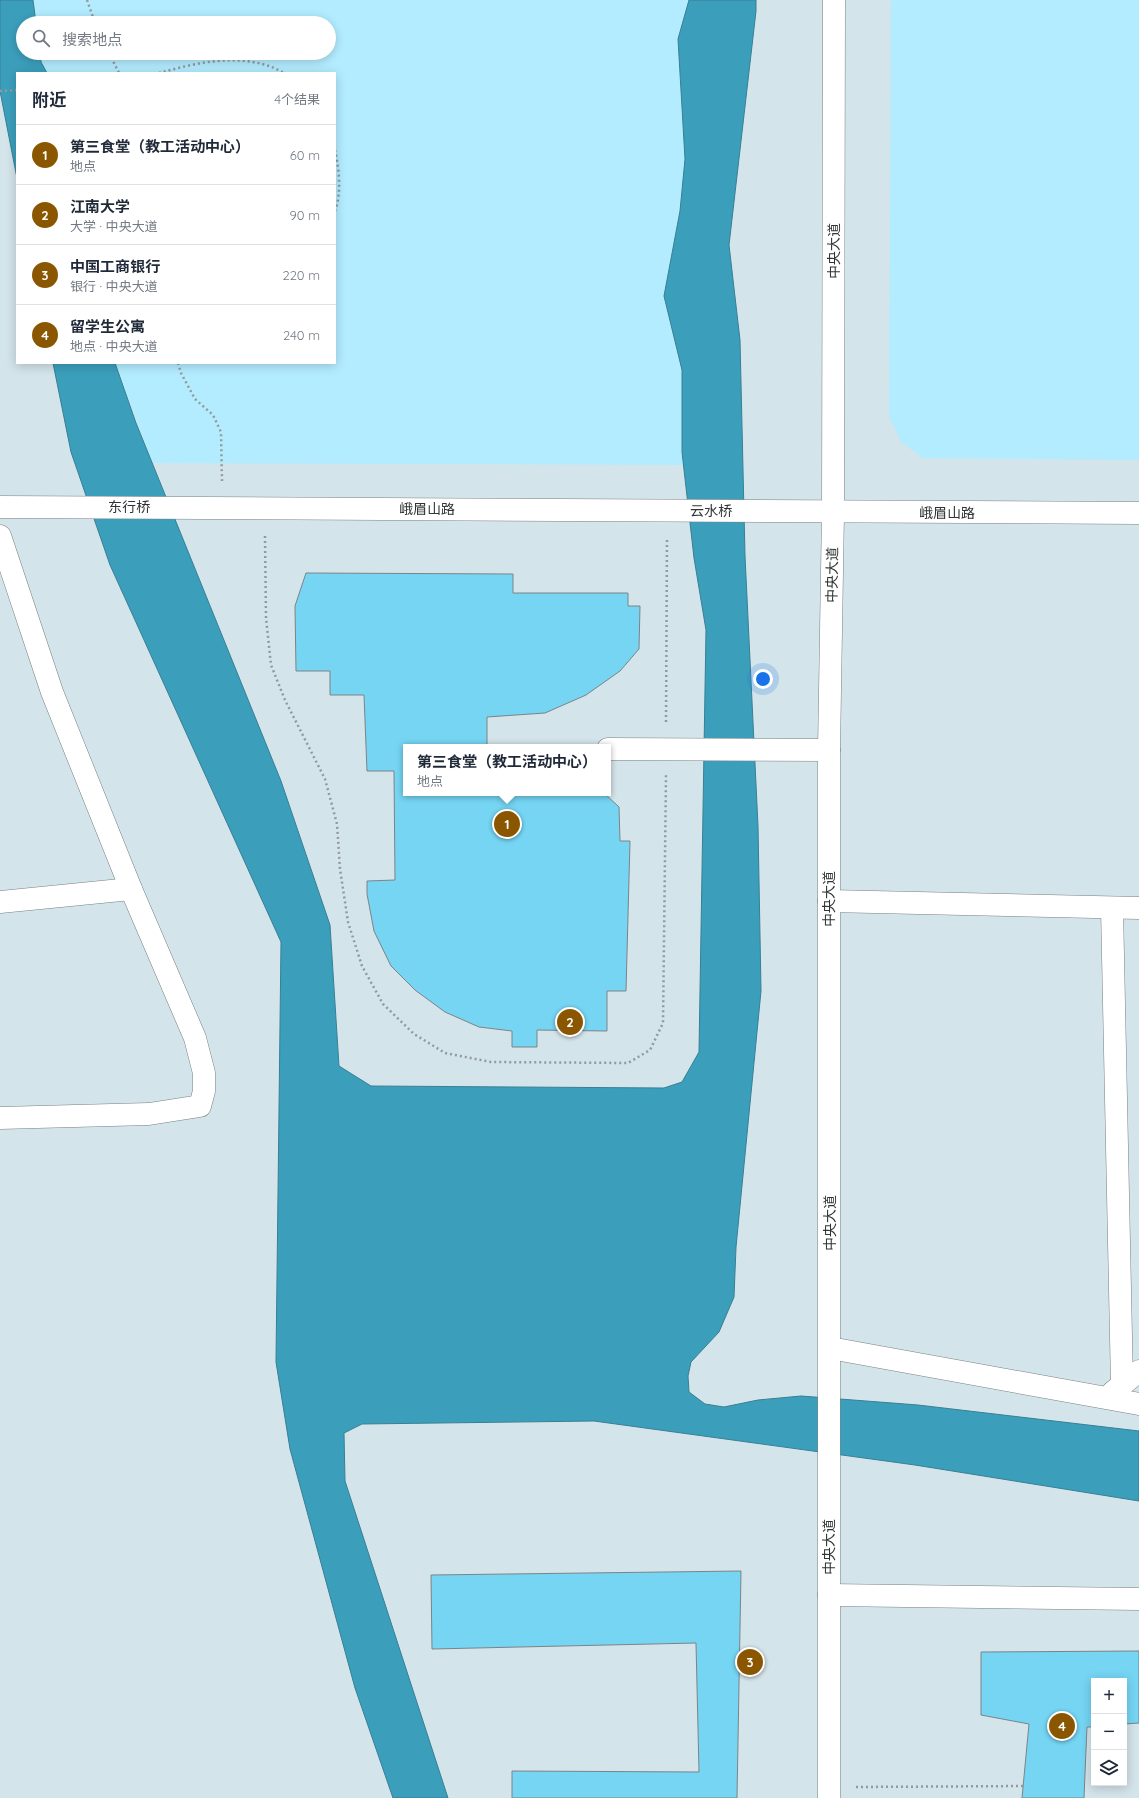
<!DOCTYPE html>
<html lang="zh">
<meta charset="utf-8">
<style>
body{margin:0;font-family:Quicksand,"Noto Sans SC",sans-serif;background:#f6f6f7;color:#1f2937}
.controls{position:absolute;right:12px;bottom:12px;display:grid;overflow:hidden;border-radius:0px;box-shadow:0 2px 10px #0003}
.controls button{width:36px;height:36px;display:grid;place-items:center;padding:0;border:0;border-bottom:1px solid #e0e1e3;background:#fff;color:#1f2937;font:20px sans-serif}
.you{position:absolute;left:763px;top:679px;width:14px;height:14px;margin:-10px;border:3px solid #fff;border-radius:50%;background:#1a73e8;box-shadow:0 0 0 6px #1a73e833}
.badge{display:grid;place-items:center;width:26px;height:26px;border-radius:50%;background:#8a5700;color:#fff;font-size:13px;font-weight:700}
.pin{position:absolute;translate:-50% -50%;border:2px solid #fff;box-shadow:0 1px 4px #0006}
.popup{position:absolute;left:403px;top:744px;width:208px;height:52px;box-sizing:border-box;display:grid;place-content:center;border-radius:0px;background:#fff;filter:drop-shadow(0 1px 3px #0005);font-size:13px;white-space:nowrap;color:#747a83}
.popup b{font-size:15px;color:#1f2937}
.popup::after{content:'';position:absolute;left:50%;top:100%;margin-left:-8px;border:8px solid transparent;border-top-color:#fff}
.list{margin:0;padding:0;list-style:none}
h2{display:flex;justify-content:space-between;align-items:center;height:52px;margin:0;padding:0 16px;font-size:17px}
h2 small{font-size:13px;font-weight:400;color:#747a83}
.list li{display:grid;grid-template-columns:26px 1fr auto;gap:12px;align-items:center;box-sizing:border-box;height:60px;padding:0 16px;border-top:1px solid #e0e1e3}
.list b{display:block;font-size:15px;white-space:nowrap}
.list p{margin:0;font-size:13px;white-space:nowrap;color:#747a83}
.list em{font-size:13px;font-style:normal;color:#747a83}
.icon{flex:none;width:22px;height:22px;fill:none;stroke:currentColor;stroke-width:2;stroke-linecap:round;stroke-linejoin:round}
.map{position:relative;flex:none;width:1139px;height:1798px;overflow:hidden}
.search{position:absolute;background:#fff;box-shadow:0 2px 10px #0003;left:16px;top:16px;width:320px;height:44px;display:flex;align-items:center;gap:10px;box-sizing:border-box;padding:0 14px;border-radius:22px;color:#747a83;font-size:15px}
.panel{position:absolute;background:#fff;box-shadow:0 2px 10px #0003;left:16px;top:72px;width:320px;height:292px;border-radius:0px}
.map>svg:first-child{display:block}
.built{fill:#d3e4ea;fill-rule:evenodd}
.green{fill:#b3ecff}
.water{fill:#3b9fbc;stroke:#387f94}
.building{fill:#75d5f3;stroke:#7c8487}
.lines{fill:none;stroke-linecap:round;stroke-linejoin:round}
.minor-casing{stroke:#798184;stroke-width:23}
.path{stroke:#929a9c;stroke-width:2.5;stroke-dasharray:2 3;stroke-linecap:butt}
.minor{stroke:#fff;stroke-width:22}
.labels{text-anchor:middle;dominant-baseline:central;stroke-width:3.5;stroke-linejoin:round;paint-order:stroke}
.street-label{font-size:14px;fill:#303435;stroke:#fff}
</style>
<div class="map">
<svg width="1139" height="1798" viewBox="0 0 1139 1798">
<rect width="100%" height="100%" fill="#e7f1f4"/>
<!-- built -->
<path class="built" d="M0 0H1139V1798H0ZM23 23H329V53H23ZM17 73H335V363H17ZM406 747H608V793H406ZM1094 1681H1124V1783H1094Z"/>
<!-- green -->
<g class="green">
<path d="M33 0H689L678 39 685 159 680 211 664 296 682 370 684 465 152 463 115 363H335V73H47L41 62 40 53H329V23H36Z"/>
<path d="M891 0H1139V460L923 458 901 442 889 416Z"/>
</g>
<!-- water -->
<g class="water">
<path d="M0 0H33L36 23H23V53H40L41 62 47 73H17V178L0 91Z"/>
<path d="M689 0H756V11L729 245 740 340 745 556 758 826 761 991 736 1247 734 1297 719 1332 691 1362 688 1376 689 1392 705 1404 724 1407 758 1400 801 1396 918 1405 1139 1431V1501L915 1465 594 1421 362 1424 344 1433 345 1481 448 1798H393L355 1688 290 1449 276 1362 281 942 110 565 71 452 53 363H115L136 423 281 781 330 925 339 1066 371 1086 664 1088 682 1082 699 1052 706 630 694 558 682 452V370L664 296 680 211 685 159 678 39Z"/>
</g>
<!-- building -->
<g class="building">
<path d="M306 573 513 574V593H628V606H640L639 649 620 671 586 695 545 713 487 717V747H406V793H604L619 807 620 841H630L626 991H607V1031L537 1030V1047H512V1031L479 1027 445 1012 415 990 391 966 374 931 367 894V881L395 880 394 771H367L364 695H330V671H296L295 606Z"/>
<path d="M741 1571 737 1798H512V1771L699 1772 696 1643 432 1649 431 1575Z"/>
<path d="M1139 1651V1723L1124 1724V1681H1094V1727H1087L1084 1798H1022L1029 1724 981 1715V1652Z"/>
</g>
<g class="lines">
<!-- minor casing -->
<g class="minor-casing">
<g id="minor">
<path d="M0 507 1139 513"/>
<path d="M0 536 52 692 131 889 195 1038 204 1073V1091L200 1106 149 1114 0 1118"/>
<path d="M608 749 829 750"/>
<path d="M829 901 1139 908"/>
<path d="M0 902 131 889"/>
<path d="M1112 908 1122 1385"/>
<path d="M830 1348 1139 1404"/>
<path d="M1113 1392 1139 1371"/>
<path d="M829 1595 1139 1599"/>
<path d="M829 1798V750L833 512 834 0"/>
</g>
</g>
<!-- path -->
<g class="path">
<path d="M87 0 95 23"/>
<path d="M109 53 119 73"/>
<path d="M159 73C199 62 246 51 284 73"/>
<path d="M0 91 17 90"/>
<path d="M335 150C339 169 342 192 335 211"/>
<path d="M178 363 181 373 195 399 213 415 221 432 222 481"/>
<path d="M265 536 266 618 271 665 285 700 325 779 337 824 340 869 348 922 362 966 383 1004 414 1034 445 1053 491 1062 628 1063 650 1050 663 1023 666 775"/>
<path d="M666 722 667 537"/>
<path d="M856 1787 1024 1786"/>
</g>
<!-- minor -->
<use href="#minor" class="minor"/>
</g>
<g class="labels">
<!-- street labels -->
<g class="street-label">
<text transform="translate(834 251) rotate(-90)">中央大道</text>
<text x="129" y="507">东行桥</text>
<text x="427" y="509">峨眉山路</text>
<text x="711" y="511">云水桥</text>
<text x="947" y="513">峨眉山路</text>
<text transform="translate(832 575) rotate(-89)">中央大道</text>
<text transform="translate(829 899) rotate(-90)">中央大道</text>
<text transform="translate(830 1223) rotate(-90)">中央大道</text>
<text transform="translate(829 1547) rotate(-90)">中央大道</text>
</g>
</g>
</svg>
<div class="controls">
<button>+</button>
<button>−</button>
<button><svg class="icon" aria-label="layers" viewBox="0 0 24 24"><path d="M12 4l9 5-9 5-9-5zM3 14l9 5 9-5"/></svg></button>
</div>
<div class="you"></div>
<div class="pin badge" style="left:507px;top:824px">1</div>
<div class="popup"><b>第三食堂（教工活动中心）</b>地点</div>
<div class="pin badge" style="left:570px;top:1022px">2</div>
<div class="pin badge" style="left:750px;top:1662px">3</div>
<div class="pin badge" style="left:1062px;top:1726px">4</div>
<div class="search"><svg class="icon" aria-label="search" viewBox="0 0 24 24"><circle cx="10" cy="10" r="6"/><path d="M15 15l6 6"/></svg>搜索地点</div>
<section class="panel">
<h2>附近<small>4个结果</small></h2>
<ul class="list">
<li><span class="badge">1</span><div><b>第三食堂（教工活动中心）</b><p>地点</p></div><em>60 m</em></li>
<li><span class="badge">2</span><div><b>江南大学</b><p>大学 · 中央大道</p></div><em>90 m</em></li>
<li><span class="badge">3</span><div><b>中国工商银行</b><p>银行 · 中央大道</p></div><em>220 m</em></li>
<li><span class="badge">4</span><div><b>留学生公寓</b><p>地点 · 中央大道</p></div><em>240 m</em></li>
</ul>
</section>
</div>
